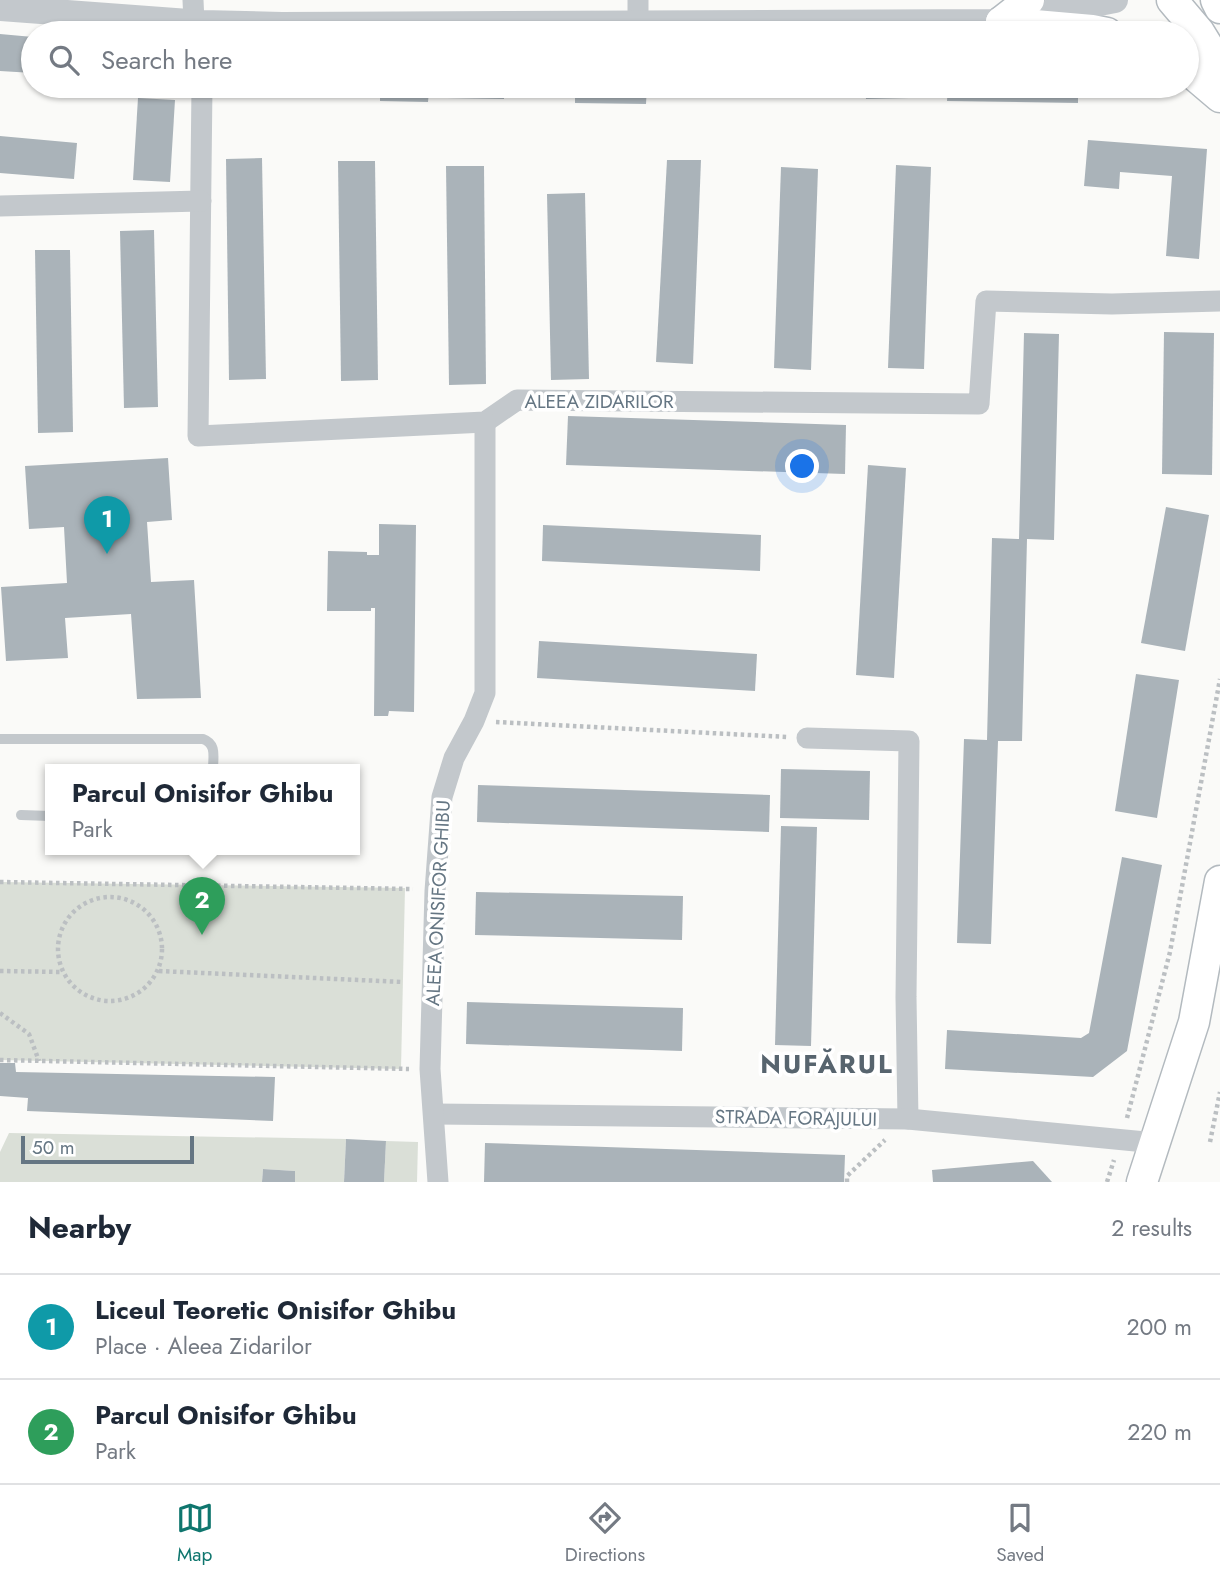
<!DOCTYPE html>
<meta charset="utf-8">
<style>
body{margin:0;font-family:Jost,sans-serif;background:#f2f2f3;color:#1f2937}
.scale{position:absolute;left:21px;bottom:18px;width:173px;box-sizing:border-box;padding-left:7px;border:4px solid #657683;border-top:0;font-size:19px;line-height:24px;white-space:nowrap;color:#657683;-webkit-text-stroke:5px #fff;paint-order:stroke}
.you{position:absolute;left:803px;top:467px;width:24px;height:24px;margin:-18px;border:5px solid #fff;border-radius:50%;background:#1a73e8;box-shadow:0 0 0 10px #1a73e833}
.badge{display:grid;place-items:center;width:46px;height:46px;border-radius:50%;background:#0f766e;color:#fff;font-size:23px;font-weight:700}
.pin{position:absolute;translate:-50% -58px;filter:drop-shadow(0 2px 4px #0008)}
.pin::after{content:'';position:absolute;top:37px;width:24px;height:21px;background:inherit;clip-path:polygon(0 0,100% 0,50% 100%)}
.popup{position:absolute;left:45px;top:764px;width:315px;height:91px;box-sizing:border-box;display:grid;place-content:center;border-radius:0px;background:#fff;filter:drop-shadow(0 2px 5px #0005);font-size:23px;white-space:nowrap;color:#747a83}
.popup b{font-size:26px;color:#1f2937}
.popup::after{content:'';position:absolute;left:50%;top:100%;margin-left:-14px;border:14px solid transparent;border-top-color:#fff}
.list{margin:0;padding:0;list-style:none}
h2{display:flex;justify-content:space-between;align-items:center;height:91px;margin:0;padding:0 28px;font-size:30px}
h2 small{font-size:23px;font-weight:400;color:#747a83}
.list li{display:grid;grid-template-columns:46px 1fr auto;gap:21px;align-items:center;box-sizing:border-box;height:105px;padding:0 28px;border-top:2px solid #e0e1e3}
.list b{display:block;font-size:26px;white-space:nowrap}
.list p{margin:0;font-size:23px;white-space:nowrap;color:#747a83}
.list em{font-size:23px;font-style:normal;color:#747a83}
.icon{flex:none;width:38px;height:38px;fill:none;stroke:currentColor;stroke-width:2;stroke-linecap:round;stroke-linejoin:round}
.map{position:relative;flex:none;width:1220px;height:1182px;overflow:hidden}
.search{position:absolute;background:#fff;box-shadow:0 2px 5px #0004;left:21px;right:21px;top:21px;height:77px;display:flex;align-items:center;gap:18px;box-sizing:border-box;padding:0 24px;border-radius:38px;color:#747a83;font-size:26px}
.sheet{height:301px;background:#fff}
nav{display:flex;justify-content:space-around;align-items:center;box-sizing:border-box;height:98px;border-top:2px solid #e0e1e3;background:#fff;font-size:19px;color:#747a83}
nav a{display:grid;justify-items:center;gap:4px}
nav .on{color:#0f766e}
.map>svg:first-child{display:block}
.green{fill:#dadfd7}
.building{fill:#aab3b9}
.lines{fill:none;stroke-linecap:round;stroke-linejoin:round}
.secondary-casing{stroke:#b3babf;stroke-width:33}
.path{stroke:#bbbfc2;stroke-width:4.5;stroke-dasharray:3.5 3.5;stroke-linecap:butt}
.service{stroke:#c3c8cc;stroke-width:10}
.minor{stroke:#c3c8cc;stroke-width:21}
.tertiary{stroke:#c3c8cc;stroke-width:26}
.secondary{stroke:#fff;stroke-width:30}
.labels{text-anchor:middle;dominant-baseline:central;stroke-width:7;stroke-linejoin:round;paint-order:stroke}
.street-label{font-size:19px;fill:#657683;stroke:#fff}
.district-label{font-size:26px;font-weight:bold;letter-spacing:2px;fill:#57646e;stroke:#fff}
</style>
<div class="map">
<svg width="1220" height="1182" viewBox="0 0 1220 1182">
<rect width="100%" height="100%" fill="#fafaf8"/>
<!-- green -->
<g class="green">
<path d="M0 882 405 888 401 1069 0 1060Z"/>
<path d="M9 1133 346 1139 344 1182H295V1171L263 1169 262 1182H0V1152Z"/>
<path d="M386 1141 418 1142 417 1182H384Z"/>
</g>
<!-- building -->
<g class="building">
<path d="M0 34 33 37V73L0 71Z"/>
<path d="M313 86H647L646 104 575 103V92H504V99L447 98V91H429L428 102 380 101V91L361 90V97H313Z"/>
<path d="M789 86H919V90H909V98L866 99 865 91H846V97H804V92H789Z"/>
<path d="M948 86H1078V103L947 101Z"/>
<path d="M138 98 175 100 170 182 133 180Z"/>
<path d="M0 136 77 143 74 179 0 173Z"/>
<path d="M1088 140 1207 149 1199 259 1166 256 1172 176 1120 172 1119 189 1084 186Z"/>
<path d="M262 158 266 379 229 380 226 159Z"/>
<path d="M667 160H701L693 364 656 362Z"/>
<path d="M338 161H375L378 380 341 381Z"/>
<path d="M896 165 931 167 924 369 888 368Z"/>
<path d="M446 166H484L486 384 449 385Z"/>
<path d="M781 167 818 169 811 370 774 368Z"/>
<path d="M585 193 589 379 551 380 547 194Z"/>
<path d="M154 230 158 407 124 408 120 231Z"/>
<path d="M35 250H70L73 432 38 433Z"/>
<path d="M1164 332 1214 333 1212 475 1162 474Z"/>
<path d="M1024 333 1059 334 1054 540 1027 539 1022 741H998L991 944 957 943 964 739 987 740 992 538 1019 539Z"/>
<path d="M568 416 846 425 845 474 566 465Z"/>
<path d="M168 458 172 520 147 522 151 582 194 580 201 698 137 699 131 614 65 618 68 658 6 661 1 587 67 583 64 527 29 529 25 466Z"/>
<path d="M868 465 906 468 894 678 856 675Z"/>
<path d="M1166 507 1209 515 1185 651 1141 643Z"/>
<path d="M379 524 416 525 414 712 389 711 388 716H374L375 608H371V611H327L328 551 367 552V555H379Z"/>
<path d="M543 525 761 535 760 571 542 561Z"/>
<path d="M539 641 757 654 755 691 537 678Z"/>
<path d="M1136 674 1179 680 1157 818 1115 811Z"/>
<path d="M781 769 870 771 869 820 780 818Z"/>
<path d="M478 785 770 795 769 832 477 822Z"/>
<path d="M781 826 817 827 811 1046 775 1045Z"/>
<path d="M1122 857 1162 865 1127 1051 1093 1077 945 1069 947 1030 1081 1038 1089 1033Z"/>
<path d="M476 892 683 896 682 940 475 935Z"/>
<path d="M467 1002 683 1008 682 1051 466 1044Z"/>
<path d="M0 1063H15L16 1072 275 1077 273 1121 27 1111 28 1098 0 1096Z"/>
<path d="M346 1139 386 1141 384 1182H344Z"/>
<path d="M485 1143 845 1155 844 1182H484Z"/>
<path d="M1033 1161 1052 1182H933L932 1170Z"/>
<path d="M263 1169 295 1171V1182H262Z"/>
</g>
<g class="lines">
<!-- secondary casing -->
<g class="secondary-casing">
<g id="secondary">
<path d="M1172 0 1199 32 1220 66"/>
<path d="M1216 0 1220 8"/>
<path d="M1001 22 1092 30 1107 33"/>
<path d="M1001 22 1029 0"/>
<path d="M1187 69 1220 97"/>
<path d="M1142 1182 1194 1022 1220 881"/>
</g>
</g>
<!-- path -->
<g class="path">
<path d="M496 722 788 737"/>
<path d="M0 882 413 889"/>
<circle cx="110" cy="949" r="52"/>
<path d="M0 971 62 972"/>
<path d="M159 971 403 982"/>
<path d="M0 1013 29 1034 39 1061"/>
<path d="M0 1060 409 1069"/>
<path d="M1127 1118 1170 952 1220 679"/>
<path d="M1210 1142 1220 1092"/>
<path d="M847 1182V1176L885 1140"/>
<path d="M1107 1182 1114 1160"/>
</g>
<!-- service -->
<g class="service">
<path d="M0 739H203C217 744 213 757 213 769"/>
<path d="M21 815 50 816"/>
</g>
<!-- minor -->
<g class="minor">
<path d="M193 0 194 22"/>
<path d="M638 23V0"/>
<path d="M202 86 198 436 485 422 517 400 979 404 986 301 1112 304 1220 301"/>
<path d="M0 206 201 201"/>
<path d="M807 738 909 741 906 997 908 1119"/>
<path d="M434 1114 908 1119 1156 1143"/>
<path d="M438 1182 430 1069 435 891 442 797 454 758 474 721 485 693V422"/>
</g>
<!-- tertiary -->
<path class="tertiary" d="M0 8 202 23 282 25 1001 22 1115 0"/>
<!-- secondary -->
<use href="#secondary" class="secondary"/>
</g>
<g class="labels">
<!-- street labels -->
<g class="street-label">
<text x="599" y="401">ALEEA ZIDARILOR</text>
<text transform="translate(438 903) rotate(-87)">ALEEA ONISIFOR GHIBU</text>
<text transform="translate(796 1118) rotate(1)">STRADA FORAJULUI</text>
</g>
<!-- district labels -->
<g class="district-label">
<text x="827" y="1064">NUFĂRUL</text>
</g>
</g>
</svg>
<div class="scale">50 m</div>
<div class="you"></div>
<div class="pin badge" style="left:107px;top:554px;background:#0f9aa8">1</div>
<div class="pin badge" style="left:202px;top:935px;background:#2e9e5b">2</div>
<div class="popup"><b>Parcul Onisifor Ghibu</b>Park</div>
<div class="search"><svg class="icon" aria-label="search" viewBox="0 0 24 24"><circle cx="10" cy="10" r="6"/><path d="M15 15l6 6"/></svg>Search here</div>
</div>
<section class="sheet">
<h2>Nearby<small>2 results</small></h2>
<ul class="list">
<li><span class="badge" style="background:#0f9aa8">1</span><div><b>Liceul Teoretic Onisifor Ghibu</b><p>Place · Aleea Zidarilor</p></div><em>200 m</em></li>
<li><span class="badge" style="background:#2e9e5b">2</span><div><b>Parcul Onisifor Ghibu</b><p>Park</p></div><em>220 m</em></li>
</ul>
</section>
<nav>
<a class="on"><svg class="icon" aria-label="map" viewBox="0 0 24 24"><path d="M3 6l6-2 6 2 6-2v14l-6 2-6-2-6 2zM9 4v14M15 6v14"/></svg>Map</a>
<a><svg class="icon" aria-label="directions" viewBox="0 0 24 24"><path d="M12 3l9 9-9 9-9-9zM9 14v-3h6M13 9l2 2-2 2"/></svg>Directions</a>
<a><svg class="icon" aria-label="saved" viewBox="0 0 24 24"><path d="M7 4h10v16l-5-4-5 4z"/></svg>Saved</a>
</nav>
